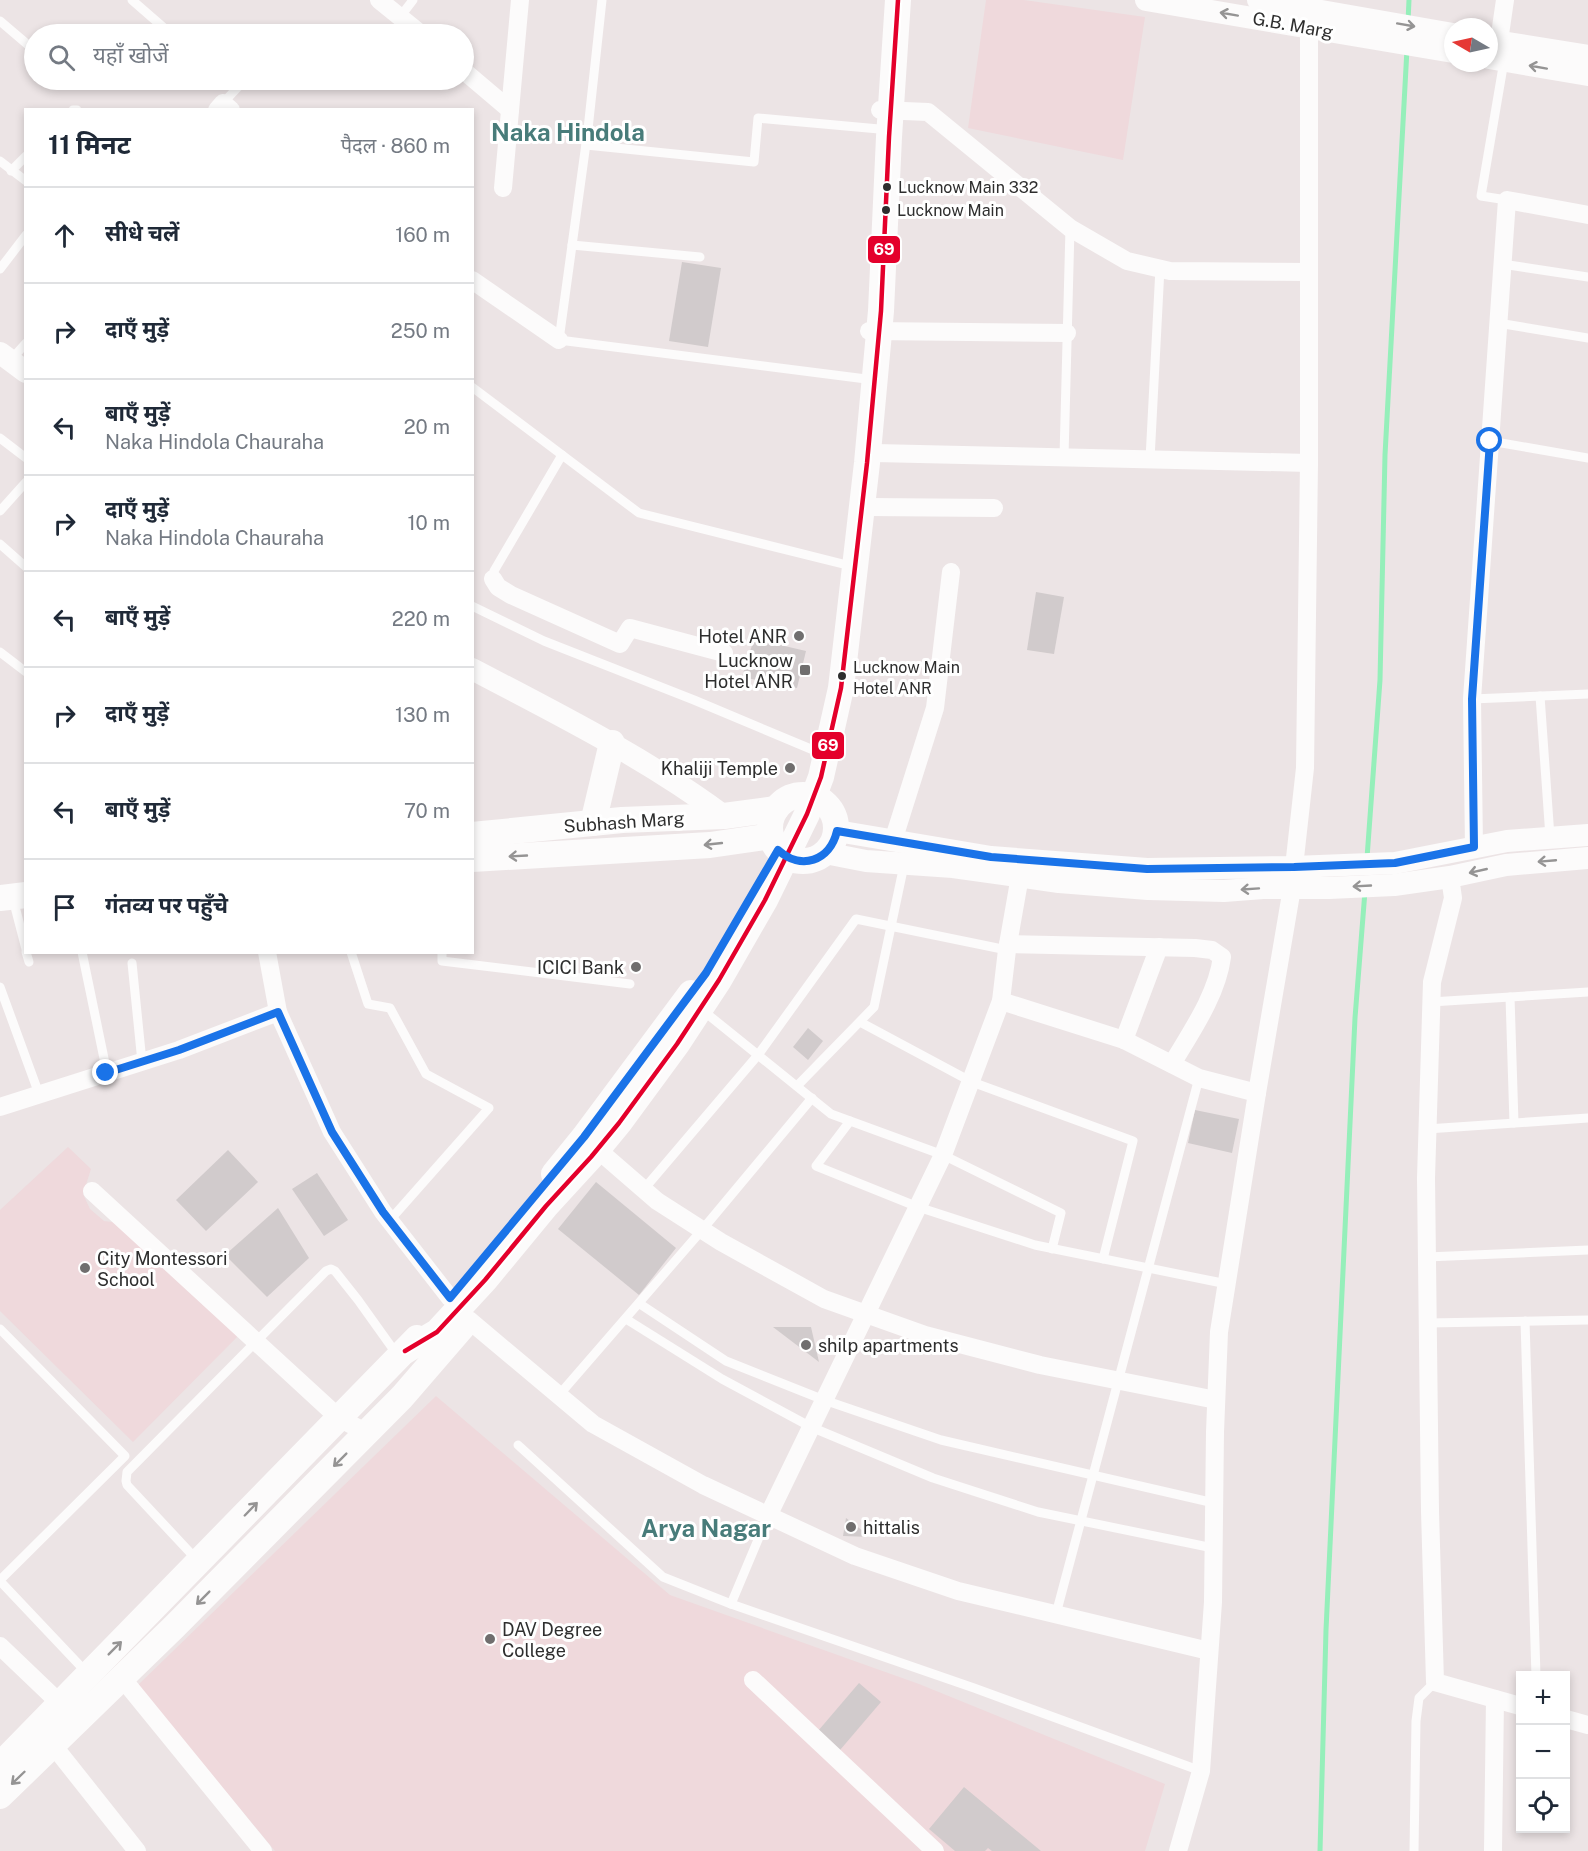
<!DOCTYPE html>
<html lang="hi">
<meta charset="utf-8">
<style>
body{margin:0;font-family:"Public Sans","Noto Sans Devanagari",sans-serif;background:#f2f2f3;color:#1f2937}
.controls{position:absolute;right:18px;bottom:18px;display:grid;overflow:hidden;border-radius:0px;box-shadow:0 3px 9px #0003}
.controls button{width:54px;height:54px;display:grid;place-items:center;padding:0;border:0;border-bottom:2px solid #e0e1e3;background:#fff;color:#1f2937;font:30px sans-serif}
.compass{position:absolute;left:1444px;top:18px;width:54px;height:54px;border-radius:50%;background:#fff;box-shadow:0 3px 9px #0003;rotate:279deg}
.stop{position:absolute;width:18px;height:18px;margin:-14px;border:4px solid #1a73e8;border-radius:50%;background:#fff}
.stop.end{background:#1a73e8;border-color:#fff;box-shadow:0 2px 6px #0008}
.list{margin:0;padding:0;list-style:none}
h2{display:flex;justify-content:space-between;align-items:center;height:78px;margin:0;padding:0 24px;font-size:26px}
h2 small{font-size:20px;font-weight:400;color:#747a83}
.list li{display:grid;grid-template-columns:39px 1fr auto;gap:18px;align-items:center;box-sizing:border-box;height:96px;padding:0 24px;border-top:2px solid #e0e1e3}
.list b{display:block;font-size:22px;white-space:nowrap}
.list p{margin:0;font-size:20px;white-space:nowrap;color:#747a83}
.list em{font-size:20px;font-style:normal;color:#747a83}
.icon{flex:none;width:33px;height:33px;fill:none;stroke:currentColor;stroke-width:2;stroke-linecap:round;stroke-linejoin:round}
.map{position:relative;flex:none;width:1588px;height:1851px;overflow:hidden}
.search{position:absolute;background:#fff;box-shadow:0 3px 9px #0003;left:24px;top:24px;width:450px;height:66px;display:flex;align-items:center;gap:15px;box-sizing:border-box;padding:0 21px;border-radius:33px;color:#747a83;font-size:22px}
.panel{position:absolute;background:#fff;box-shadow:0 3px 9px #0003;left:24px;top:108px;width:450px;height:846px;border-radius:0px}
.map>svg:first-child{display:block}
.education{fill:#efd9dc}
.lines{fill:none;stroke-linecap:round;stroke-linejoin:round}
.stream{stroke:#95efba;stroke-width:5}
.building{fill:#d1cbcc}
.service{stroke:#fcfbfb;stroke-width:9}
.minor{stroke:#fcfbfb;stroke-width:18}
.tertiary{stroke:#fcfbfb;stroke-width:22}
.secondary{stroke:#fcfbfb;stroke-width:26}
.bus-1-casing{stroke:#fff;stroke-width:9}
.bus-1{stroke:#e4002b;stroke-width:4.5}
.oneway{stroke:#959494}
.route{stroke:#1a73e8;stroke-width:8}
.bus-dot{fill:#2e2e2e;stroke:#fff;stroke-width:2}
.poi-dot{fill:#706e6e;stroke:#fff;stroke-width:2}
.labels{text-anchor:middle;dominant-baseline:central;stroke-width:6;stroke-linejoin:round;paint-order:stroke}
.bus-label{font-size:16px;fill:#2e2e2e;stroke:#fff;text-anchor:start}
.street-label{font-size:18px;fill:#2e2e2e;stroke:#fff}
.poi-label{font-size:18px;fill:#2e2e2e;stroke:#fff;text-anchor:end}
.district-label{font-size:24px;font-weight:bold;fill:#487c7a;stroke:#fff}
.line-badge{stroke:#fff;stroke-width:2}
.badge-label{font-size:16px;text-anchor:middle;font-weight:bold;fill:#fff}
</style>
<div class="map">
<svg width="1588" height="1851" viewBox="0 0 1588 1851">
<rect width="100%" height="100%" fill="#ece4e5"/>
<!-- education -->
<g class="education">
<path d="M986 0H1024L1145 17 1123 160 968 128Z"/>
<path d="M68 1147 91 1169 83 1194 90 1209 104 1221 127 1224 238 1336 133 1442 0 1311V1210Z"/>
<path d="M436 1396 670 1595 919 1684 1165 1784 1145 1851H275L138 1685Z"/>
</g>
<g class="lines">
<!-- stream -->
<g class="stream">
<path d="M1408 22 1409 0"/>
<path d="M1367 858 1380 680 1385 455 1407 49"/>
<path d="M1320 1851 1326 1630 1355 1018 1365 891"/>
</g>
</g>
<!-- building -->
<g class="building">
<path d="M682 262 721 268 708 347 669 341Z"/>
<path d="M1036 592 1064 597 1054 654 1027 650Z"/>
<path d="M754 639 806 651 797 688 742 677Z"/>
<path d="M808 1028 823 1041 808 1060 793 1047Z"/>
<path d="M1195 1110 1239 1119 1232 1153 1188 1143Z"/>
<path d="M228 1150 258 1182 206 1231 176 1200Z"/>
<path d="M317 1173 348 1220 324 1236 292 1189Z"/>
<path d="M596 1182 676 1248 639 1295 558 1229Z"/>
<path d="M278 1208 309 1258 267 1297 225 1255Z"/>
<path d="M773 1327H811L819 1362Z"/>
<path d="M846 1518 871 1537 843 1536Z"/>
<path d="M859 1683 881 1702 840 1750 818 1731Z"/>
<path d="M964 1787 1041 1851H992L988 1848 985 1851H955L929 1829Z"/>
</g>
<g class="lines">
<!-- service -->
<g class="service">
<path d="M132 0 171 34"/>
<path d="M602 0 588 129 559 340 874 380"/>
<path d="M400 17 413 0"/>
<path d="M0 21 34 50"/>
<path d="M1504 61 1481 196 1507 200"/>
<path d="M68 80H69"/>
<path d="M223 103 239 86"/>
<path d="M73 110H77"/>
<path d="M586 145 754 162 758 118 879 129"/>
<path d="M0 161 26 181"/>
<path d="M11 171 26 156"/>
<path d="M572 245 700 257"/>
<path d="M1502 264 1588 277"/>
<path d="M0 269 26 235"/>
<path d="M1498 323 1588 338"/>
<path d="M10 361 26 343"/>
<path d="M472 387 639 513 847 565"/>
<path d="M0 438 26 458"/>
<path d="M1490 441 1588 458"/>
<path d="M1064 457 1070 228"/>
<path d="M1150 459 1160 268"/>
<path d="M0 511 26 482"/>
<path d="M0 544 26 567"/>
<path d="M493 579 494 571 562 455"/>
<path d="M472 606 544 641 694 700 818 752"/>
<path d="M0 652 26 672"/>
<path d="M1540 696 1550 837"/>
<path d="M1472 699 1588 694"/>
<path d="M13 899 26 949"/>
<path d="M26 952 29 962"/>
<path d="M82 952 107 1073"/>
<path d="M351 952 368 1004 390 1008 426 1074 489 1108 390 1220"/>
<path d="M442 952V961L630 984"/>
<path d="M132 963 142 1062"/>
<path d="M0 987 39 1094"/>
<path d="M1510 997 1514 1123"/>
<path d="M1431 1002 1588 992"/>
<path d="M701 1009 831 1114 943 1155 1061 1213 1052 1249"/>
<path d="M860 1022 972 1082 1133 1141 1103 1259"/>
<path d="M797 1086 874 1007 904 865"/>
<path d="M850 1121 816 1166 918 1207 1035 1245 1227 1284"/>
<path d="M1427 1129 1588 1118"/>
<path d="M644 1189 758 1055 856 919 1007 950"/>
<path d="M1427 1257 1588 1250"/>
<path d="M640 1304 726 1361 824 1400 941 1440 1214 1503"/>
<path d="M626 1319 722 1379 811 1427 933 1478 1038 1512 1213 1548"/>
<path d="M1525 1321 1536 1676"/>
<path d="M1428 1323 1588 1320"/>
<path d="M0 1329 125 1456 0 1580"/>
<path d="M559 1395 702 1230 812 1098"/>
<path d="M518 1445 663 1577 731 1604 974 1688 1201 1771"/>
<path d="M197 1560 127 1485 126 1481 127 1472 326 1271 331 1269 335 1271 358 1300 398 1356"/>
<path d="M0 1581 87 1673"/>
<path d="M731 1604 768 1516"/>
<path d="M1056 1614 1199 1078"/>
<path d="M1414 1851 1416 1721 1419 1698 1435 1682"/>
</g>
<!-- minor -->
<g class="minor">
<path d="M379 0 421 34"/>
<path d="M1497 55 1505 0"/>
<path d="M464 71 510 110"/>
<path d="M217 110 223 103 231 110"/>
<path d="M880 110 928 112 1070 228 1127 261 1170 271 1309 272"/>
<path d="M503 188 520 0"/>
<path d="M472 280 559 340"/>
<path d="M869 331 1067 333"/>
<path d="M875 453 1309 463"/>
<path d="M870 507 994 508"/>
<path d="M493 579 498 587 511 595 620 644 630 628 724 653"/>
<path d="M893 841 935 708 951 572"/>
<path d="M1474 847 1472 699 1507 200 1588 215"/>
<path d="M1294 867 1305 768 1309 463V28L1311 15"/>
<path d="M1450 877 1453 898 1432 982 1426 1178 1430 1511 1435 1682 1520 1706"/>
<path d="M1008 944 1195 948 1212 950 1222 957C1217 995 1191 1032 1172 1064"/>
<path d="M267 952 278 1012 332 1132 383 1212 450 1298"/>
<path d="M1001 1001 1124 1040 1199 1078 1257 1093"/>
<path d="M1124 1040 1159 947"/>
<path d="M0 1107 179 1050 278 1012"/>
<path d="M590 1143 657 1201 721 1242 824 1299 925 1335 1040 1365 1216 1400"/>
<path d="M92 1191 339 1418 367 1433"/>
<path d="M469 1320 593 1424 703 1485 855 1556 958 1591 1209 1651"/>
<path d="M768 1516 943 1155 1001 1001 1007 950 1020 876"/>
<path d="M0 1646 68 1711"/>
<path d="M122 1678 263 1851"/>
<path d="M753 1680 935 1851"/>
<path d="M1566 1719 1588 1725"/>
<path d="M45 1735 137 1851"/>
<path d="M1178 1851 1201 1771 1213 1602 1215 1432 1219 1332 1257 1093 1292 888"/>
<path d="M1493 1851 1495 1699"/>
</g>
<!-- tertiary -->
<g class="tertiary">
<path d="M1146 0 1453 52"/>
<path d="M1258 0 1453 34"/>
<path d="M1489 40 1588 56"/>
<path d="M1489 58 1588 75"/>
<path d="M0 353 26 372"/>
<path d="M472 669C558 714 646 758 724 816"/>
<path d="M837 831 991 857 1147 869 1294 867 1395 863 1507 841 1588 835"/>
<path d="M825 853 866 861 953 867 1059 882 1148 889 1224 891 1263 888H1329L1394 885 1450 877 1506 865 1588 858"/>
</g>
<!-- secondary -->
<g class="secondary">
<circle cx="803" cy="828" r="33"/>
<path d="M593 823 612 743"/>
<path d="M472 835 622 820 724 816 776 809"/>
<path d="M472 859 710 845 771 836"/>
<path d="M0 898 26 895"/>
<path d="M554 1174 584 1137 691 993"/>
<path d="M405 1351 437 1332 485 1280 546 1206 591 1157 619 1123 677 1044 719 980 765 900 807 814 821 777 841 688 867 463 881 311 889 137 898 0"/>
<path d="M0 1765 417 1338"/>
<path d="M0 1796 174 1627 402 1397 465 1324"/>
</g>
<!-- bus-1 casing -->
<g class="bus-1-casing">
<path id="bus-1" d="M405 1351 437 1332 485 1280 546 1206 591 1157 619 1123 677 1044 719 980 765 900 807 814 821 777 841 688 867 463 881 311 889 137 898 0"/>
</g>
<!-- bus-1 -->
<use href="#bus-1" class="bus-1"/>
</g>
<!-- one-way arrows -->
<defs><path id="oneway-shaft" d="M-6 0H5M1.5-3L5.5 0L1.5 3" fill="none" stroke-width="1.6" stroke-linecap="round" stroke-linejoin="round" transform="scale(1.5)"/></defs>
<g class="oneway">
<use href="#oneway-shaft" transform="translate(1229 14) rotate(-170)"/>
<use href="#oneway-shaft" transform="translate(1406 25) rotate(10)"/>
<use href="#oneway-shaft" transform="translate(1538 67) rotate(-170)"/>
<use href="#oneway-shaft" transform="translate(713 844) rotate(174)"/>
<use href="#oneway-shaft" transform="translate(518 856) rotate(177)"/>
<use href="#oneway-shaft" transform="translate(1547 861) rotate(175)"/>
<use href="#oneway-shaft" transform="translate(1478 871) rotate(167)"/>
<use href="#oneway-shaft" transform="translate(1362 886) rotate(177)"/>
<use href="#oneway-shaft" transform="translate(1250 889) rotate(176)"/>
<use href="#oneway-shaft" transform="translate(340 1460) rotate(135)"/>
<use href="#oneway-shaft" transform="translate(251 1509) rotate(-46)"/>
<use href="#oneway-shaft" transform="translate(203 1598) rotate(135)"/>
<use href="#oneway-shaft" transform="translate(115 1648) rotate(-45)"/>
<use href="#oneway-shaft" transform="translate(18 1778) rotate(136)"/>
</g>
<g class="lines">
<!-- route -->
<path class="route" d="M106 1073 179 1050 278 1012 332 1132 383 1212 450 1298 584 1137 706 973 778 850C801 871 830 861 837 831L991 857 1147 869 1294 867 1395 863 1474 847 1472 699 1490 441"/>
</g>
<!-- markers -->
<g class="bus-dot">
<circle cx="887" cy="187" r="5"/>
<circle cx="886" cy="210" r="5"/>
<circle cx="842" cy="676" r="5"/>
</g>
<g class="poi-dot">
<circle cx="799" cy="636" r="6"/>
<rect x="799" y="664" width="12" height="12" rx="3"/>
<circle cx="790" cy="768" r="6"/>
<circle cx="636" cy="967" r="6"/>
<circle cx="85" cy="1268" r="6"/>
<circle cx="806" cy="1345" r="6"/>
<circle cx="851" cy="1527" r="6"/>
<circle cx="490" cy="1639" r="6"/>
</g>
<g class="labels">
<!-- bus labels -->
<g class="bus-label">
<text x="898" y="187">Lucknow Main 332</text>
<text x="897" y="210">Lucknow Main</text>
<text x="853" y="667">Lucknow Main<tspan x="853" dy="21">Hotel ANR</tspan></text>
</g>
<!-- street labels -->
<g class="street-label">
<text transform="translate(1293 25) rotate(10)">G.B. Marg</text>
<text transform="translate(624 822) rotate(-4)">Subhash Marg</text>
</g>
<!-- poi labels -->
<g class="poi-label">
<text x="787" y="636">Hotel ANR</text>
<text x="793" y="660">Lucknow<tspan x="793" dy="21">Hotel ANR</tspan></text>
<text x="778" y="768">Khaliji Temple</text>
<text x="624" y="967">ICICI Bank</text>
<text x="97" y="1258" text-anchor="start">City Montessori<tspan x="97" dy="21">School</tspan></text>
<text x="818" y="1345" text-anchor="start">shilp apartments</text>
<text x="863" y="1527" text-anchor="start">hittalis</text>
<text x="502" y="1629" text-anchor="start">DAV Degree<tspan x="502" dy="21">College</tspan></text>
</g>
<!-- district labels -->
<g class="district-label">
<text x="568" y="132">Naka Hindola</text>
<text x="706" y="1528">Arya Nagar</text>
</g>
</g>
<g class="line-badge">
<rect x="867" y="235" width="34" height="29" rx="6" fill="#e4002b"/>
<rect x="811" y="731" width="34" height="29" rx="6" fill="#e4002b"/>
</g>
<g class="badge-label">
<text x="884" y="255">69</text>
<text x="828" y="751">69</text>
</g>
</svg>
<div class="controls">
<button>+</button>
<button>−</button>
<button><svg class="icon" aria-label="locate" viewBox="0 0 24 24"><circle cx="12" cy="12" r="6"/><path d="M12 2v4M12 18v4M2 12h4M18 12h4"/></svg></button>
</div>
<svg class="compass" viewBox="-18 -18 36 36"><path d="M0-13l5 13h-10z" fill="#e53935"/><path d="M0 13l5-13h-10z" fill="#747a83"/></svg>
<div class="stop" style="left:1490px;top:441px"></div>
<div class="stop end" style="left:106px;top:1073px"></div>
<div class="search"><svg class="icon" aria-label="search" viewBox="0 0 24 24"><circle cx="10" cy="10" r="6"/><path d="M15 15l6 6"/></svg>यहाँ खोजें</div>
<section class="panel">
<h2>11 मिनट<small>पैदल · 860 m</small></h2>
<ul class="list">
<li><svg class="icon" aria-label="ahead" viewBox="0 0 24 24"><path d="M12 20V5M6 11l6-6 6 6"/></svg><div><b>सीधे चलें</b></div><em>160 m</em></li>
<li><svg class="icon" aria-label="right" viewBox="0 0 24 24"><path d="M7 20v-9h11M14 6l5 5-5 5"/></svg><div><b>दाएँ मुड़ें</b></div><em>250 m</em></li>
<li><svg class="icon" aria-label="left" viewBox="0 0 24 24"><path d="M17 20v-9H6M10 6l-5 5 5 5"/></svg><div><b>बाएँ मुड़ें</b><p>Naka Hindola Chauraha</p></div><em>20 m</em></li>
<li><svg class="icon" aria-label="right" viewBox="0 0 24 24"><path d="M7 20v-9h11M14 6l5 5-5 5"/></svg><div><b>दाएँ मुड़ें</b><p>Naka Hindola Chauraha</p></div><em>10 m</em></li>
<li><svg class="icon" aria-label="left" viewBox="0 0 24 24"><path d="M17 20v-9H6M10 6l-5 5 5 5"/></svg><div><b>बाएँ मुड़ें</b></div><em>220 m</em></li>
<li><svg class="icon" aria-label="right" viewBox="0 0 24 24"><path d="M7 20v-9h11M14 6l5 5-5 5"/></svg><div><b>दाएँ मुड़ें</b></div><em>130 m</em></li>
<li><svg class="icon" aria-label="left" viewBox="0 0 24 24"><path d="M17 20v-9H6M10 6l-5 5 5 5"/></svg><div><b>बाएँ मुड़ें</b></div><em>70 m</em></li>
<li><svg class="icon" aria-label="arrive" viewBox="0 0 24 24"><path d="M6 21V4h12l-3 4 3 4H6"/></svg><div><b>गंतव्य पर पहुँचे</b></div></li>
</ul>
</section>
</div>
